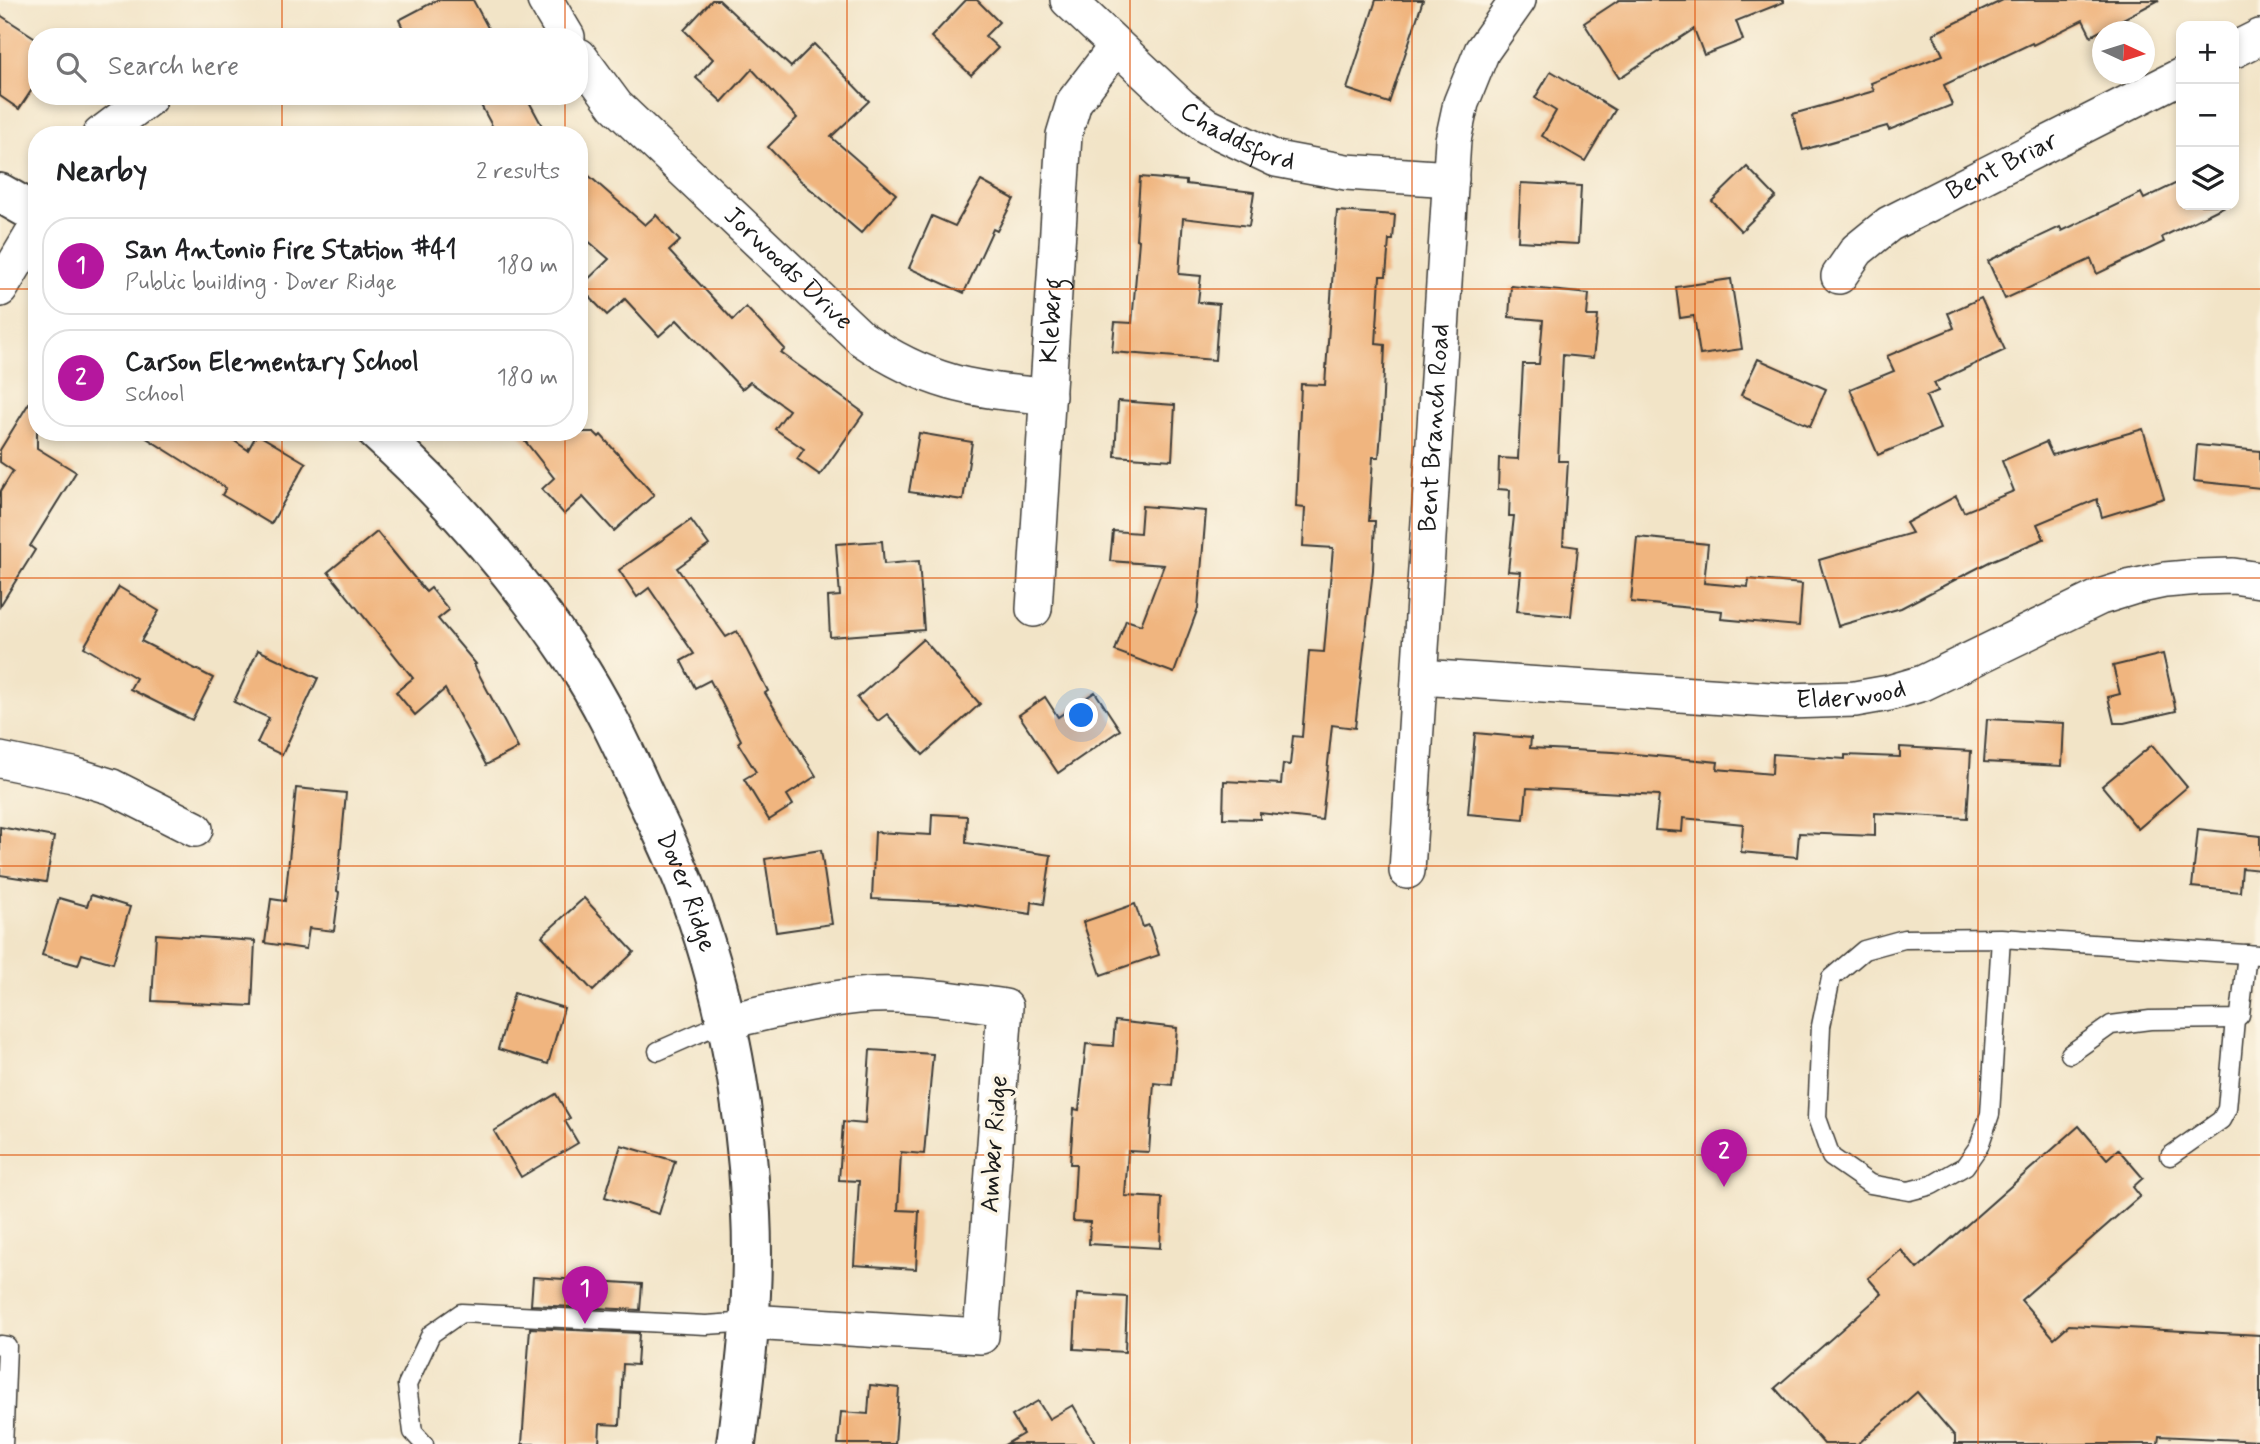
<!DOCTYPE html>
<meta charset="utf-8">
<style>
body{margin:0;font-family:Mynerve,sans-serif;background:#f6f6f6;color:#202124}
.controls{position:absolute;right:21px;top:21px;display:grid;overflow:hidden;border-radius:14px;box-shadow:0 4px 10px #0003}
.controls button{width:63px;height:63px;display:grid;place-items:center;padding:0;border:0;border-bottom:2px solid #e0e0e0;background:#fff;color:#202124;font:35px sans-serif}
.compass{position:absolute;left:2092px;top:21px;width:63px;height:63px;border-radius:50%;background:#fff;box-shadow:0 4px 10px #0003;rotate:94deg}
.you{position:absolute;left:1082px;top:716px;width:24px;height:24px;margin:-18px;border:5px solid #fff;border-radius:50%;background:#1a73e8;box-shadow:0 0 0 10px #1a73e833}
.badge{display:grid;place-items:center;width:46px;height:46px;border-radius:50%;background:#b5179e;color:#fff;font-size:23px;font-weight:700}
.pin{position:absolute;translate:-50% -58px;filter:drop-shadow(0 2px 4px #0008)}
.pin::after{content:'';position:absolute;top:37px;width:24px;height:21px;background:inherit;clip-path:polygon(0 0,100% 0,50% 100%)}
.list{margin:0;padding:0;list-style:none}
h2{display:flex;justify-content:space-between;align-items:center;height:91px;margin:0;padding:0 28px;font-size:30px}
h2 small{font-size:23px;font-weight:400;color:#757577}
.list li{display:grid;grid-template-columns:46px 1fr auto;gap:21px;align-items:center;box-sizing:border-box;height:98px;margin:0 14px 14px;padding:0 14px;border:2px solid #e0e0e0;border-radius:28px}
.list b{display:block;font-size:26px;white-space:nowrap}
.list p{margin:0;font-size:23px;white-space:nowrap;color:#757577}
.list em{font-size:23px;font-style:normal;color:#757577}
.icon{flex:none;width:38px;height:38px;fill:none;stroke:currentColor;stroke-width:2;stroke-linecap:round;stroke-linejoin:round}
.map{position:relative;flex:none;width:2260px;height:1444px;overflow:hidden}
.search{position:absolute;background:#fff;box-shadow:0 4px 10px #0003;left:28px;top:28px;width:560px;height:77px;display:flex;align-items:center;gap:18px;box-sizing:border-box;padding:0 24px;border-radius:28px;color:#757577;font-size:26px}
.panel{position:absolute;background:#fff;box-shadow:0 4px 10px #0003;left:28px;top:126px;width:560px;height:315px;border-radius:28px}
.map>svg:first-child{display:block}
.building{fill:#f0b57f}
.lines{fill:none;stroke-linecap:round;stroke-linejoin:round}
.lane-casing{stroke:#3c3a36;stroke-width:21}
.street-casing{stroke:#3c3a36;stroke-width:38}
.secondary-casing{stroke:#3c3a36;stroke-width:42}
.lane{stroke:#fff;stroke-width:18}
.street{stroke:#fff;stroke-width:35}
.secondary{stroke:#fff;stroke-width:38}
.grid{fill:none;stroke:#de560d;stroke-width:2;stroke-opacity:0.55}
.labels{text-anchor:middle;dominant-baseline:central;stroke-width:7;stroke-linejoin:round;paint-order:stroke}
.street-label{font-size:26px;fill:#1c1c1c;stroke:#fcf5e5}
</style>
<div class="map">
<svg width="2260" height="1444" viewBox="0 0 2260 1444">
<rect width="100%" height="100%" fill="#fcf5e5"/>
<filter id="ink" filterUnits="userSpaceOnUse"><feTurbulence type="fractalNoise" baseFrequency=".0143" numOctaves="2"/><feDisplacementMap in="SourceGraphic" scale="14" xChannelSelector="R" yChannelSelector="G"/><feConvolveMatrix kernelMatrix="1 2 1 2 8 2 1 2 1" color-interpolation-filters="sRGB"/></filter>
<filter id="wash" filterUnits="userSpaceOnUse"><feTurbulence type="fractalNoise" baseFrequency=".00686" numOctaves="4" result="noise"/><feDisplacementMap in="SourceGraphic" scale="28" xChannelSelector="R" yChannelSelector="G"/><feGaussianBlur stdDeviation="1.57" result="paint"/><feColorMatrix in="noise" values="0 0 0 0 0 0 0 0 0 0 0 0 0 0 0 0 0 1.4 0 .05"/><feComposite in="paint" operator="in"/></filter>
<g filter="url(#wash)">
<rect width="100%" height="100%" fill="#f2e4c7"/>
<g id="blocks">
<!-- building -->
<g class="building">
<path d="M437 0H473L493 37H407L399 20Z"/>
<path d="M712 0H719L791 67 814 44 869 101 831 137 896 194 861 233 800 180 768 147 797 118 752 69 722 102 696 78 713 59 684 30Z"/>
<path d="M966 0H977L999 22 985 36 998 48 971 75 931 37Z"/>
<path d="M1376 0H1423L1389 103 1347 89Z"/>
<path d="M1619 0H1784V2L1736 21 1743 40 1704 55 1694 29 1619 78 1584 23Z"/>
<path d="M2003 0H2159L2091 36 2083 20 2033 45 2032 43 1944 85 1952 105 1889 130 1887 126 1803 150 1793 114 1874 91 1871 83 1943 55 1933 34Z"/>
<path d="M0 15 37 39V82L19 109 0 96Z"/>
<path d="M1551 71 1615 110 1585 161 1542 136 1556 111 1535 98Z"/>
<path d="M476 96H526L547 135H497Z"/>
<path d="M579 167 645 225 656 215 680 241 669 251 733 320 746 307 785 349 781 353 864 413 820 475 797 459 804 449 775 429 789 410 750 382 742 389 677 320 659 336 625 299 607 315 580 287 609 259 579 233Z"/>
<path d="M1747 167 1776 197 1741 231 1712 201Z"/>
<path d="M1140 177 1186 181V184L1254 192 1249 226 1183 218 1179 274 1201 276 1198 302 1219 304 1215 360 1112 352 1115 322 1132 323 1139 240 1136 239Z"/>
<path d="M981 181 1014 199 997 231 993 229 964 293 909 268 932 216 955 226Z"/>
<path d="M2181 181V205H2227L2162 237 2164 242 2097 274 2091 259 2005 299 1988 261 2060 227 2062 231 2141 193 2144 199Z"/>
<path d="M1521 183 1581 186 1578 244 1518 241Z"/>
<path d="M1337 211 1395 215 1393 240H1389L1386 276H1380L1376 344 1385 345 1382 419 1379 457H1373L1369 521H1375L1373 570 1355 728 1332 725 1322 820 1260 813V819L1223 818 1224 781 1281 784 1283 764 1290 765 1293 736 1302 737 1309 651 1324 652 1333 548 1303 546 1305 508 1296 507 1301 384 1325 385Z"/>
<path d="M1731 279 1742 349 1700 355 1694 316 1680 318 1676 287Z"/>
<path d="M1511 286 1589 294 1587 316H1598L1593 358 1563 355 1558 461H1568L1563 545 1578 547 1571 616 1517 611 1521 572 1508 571 1514 516H1509L1510 490 1498 489 1499 458 1518 459 1523 364H1539L1543 320 1509 317Z"/>
<path d="M1981 298 2005 350 1934 383 1938 391 1926 396 1940 429 1878 455 1850 389 1894 371 1887 356 1954 328 1948 313Z"/>
<path d="M1758 359 1826 389 1810 426 1741 395Z"/>
<path d="M37 390V448L76 472 30 546 35 550 0 606V492L13 471 0 462V450Z"/>
<path d="M1118 401 1175 405 1172 460 1115 456Z"/>
<path d="M2143 429 2164 498 2102 517 2097 499 2037 524 2044 539 1993 560 1901 608 1838 626 1819 560 1912 533 1906 523 1956 496 1964 512 2014 491 2002 461 2046 442 2052 455Z"/>
<path d="M137 432H221L248 450 257 434 306 463 271 524 222 495 226 488Z"/>
<path d="M518 432H594L599 437 601 435 654 495 614 531 583 497 564 514 542 489 554 478Z"/>
<path d="M919 433 972 442 963 500 909 492Z"/>
<path d="M2197 445 2260 451V488L2194 481Z"/>
<path d="M1142 506 1206 511 1198 608 1174 673 1115 651 1126 620 1141 625 1164 565 1110 561 1113 531 1140 533Z"/>
<path d="M691 520 709 545 677 568 726 637 737 631 768 691 765 693 816 776 787 795 793 805 769 820 744 779 756 772 738 743 741 740 710 680 695 688 681 661 694 654 649 588 637 597 619 570Z"/>
<path d="M377 532 426 592 431 588 449 610 438 619 476 664 474 665 518 748 486 765 445 689 415 715 396 692 413 678 328 572Z"/>
<path d="M1637 537 1708 544 1704 583 1748 587 1749 579 1802 584 1799 626 1721 619 1722 611 1631 602Z"/>
<path d="M882 541 884 564 919 561 924 630 830 637 828 597 840 596 836 544Z"/>
<path d="M119 587 159 611 141 641 213 678 192 720 130 689 136 678 84 647Z"/>
<path d="M923 639 980 704 923 755 887 714 878 721 857 698Z"/>
<path d="M258 650 318 678 282 755 257 743 269 718 234 702Z"/>
<path d="M2163 654 2176 711 2124 723H2114L2108 697 2120 694 2113 666Z"/>
<path d="M1095 692 1120 730 1058 773 1019 715 1045 697 1058 717Z"/>
<path d="M1987 719 2064 723 2062 766 1984 762Z"/>
<path d="M1475 733 1531 738 1530 748 1614 752 1718 762 1717 769 1772 774 1773 754 1845 759V755L1900 757V747L1971 751 1967 818 1875 813V836L1799 833 1797 857 1741 852 1743 824 1683 818 1682 832 1655 830 1659 795 1527 788 1524 819 1468 814Z"/>
<path d="M2152 745 2187 787 2138 829 2102 786Z"/>
<path d="M296 788 346 793 337 891 339 892 334 931 309 928 306 949 265 943 271 899 285 901Z"/>
<path d="M932 814 967 816 966 843 1051 855 1044 904 1032 902 1031 914 959 903 872 899 875 832 931 835Z"/>
<path d="M0 827 54 837 46 882 0 875Z"/>
<path d="M2198 829 2260 836V870L2242 868 2240 892 2192 887Z"/>
<path d="M821 850 832 924 776 932 765 859Z"/>
<path d="M91 895 130 907 113 963 82 954 78 965 42 955 59 898 87 906Z"/>
<path d="M584 898 634 952 593 991 542 936Z"/>
<path d="M1135 904 1143 927 1149 925 1159 955 1101 975 1083 922Z"/>
<path d="M156 934 255 941 252 1006 152 1001Z"/>
<path d="M514 993 564 1008 548 1064 498 1049Z"/>
<path d="M1115 1021 1177 1028 1172 1085 1154 1083 1149 1152 1128 1151 1125 1196 1162 1198 1160 1248 1089 1244 1090 1222 1073 1221 1076 1164H1070L1074 1109 1079 1110 1086 1044 1113 1046Z"/>
<path d="M870 1050 933 1054 924 1154 901 1152 898 1210 919 1211 916 1269 854 1265 859 1181 839 1180 843 1122 865 1124Z"/>
<path d="M556 1094 570 1118 565 1121 578 1143 521 1177 494 1131Z"/>
<path d="M2079 1126 2107 1159 2118 1149 2143 1178 2133 1187 2140 1196 2021 1300 2054 1338 2069 1325 2260 1335V1441L2159 1436 2158 1444H1955V1436L1917 1392 1858 1444H1824L1775 1388 1882 1294 1868 1278 1901 1250 1917 1269Z"/>
<path d="M621 1145 675 1161 659 1214 605 1197Z"/>
<path d="M533 1277 642 1284 640 1310 531 1305Z"/>
<path d="M1077 1294 1127 1297 1125 1352 1074 1349Z"/>
<path d="M530 1328 639 1333 637 1365 623 1364 620 1425 600 1424 599 1444H522Z"/>
<path d="M870 1385 899 1388 895 1444H838L841 1412 868 1414Z"/>
<path d="M1038 1401 1049 1419 1073 1405 1096 1444H1006L1023 1434 1012 1416Z"/>
</g>
</g>
</g>
<g filter="url(#ink)">
<use href="#blocks" fill-opacity="0" stroke="#3c3a36" stroke-width="2"/>
<g class="lines">
<!-- lane casing -->
<g class="lane-casing">
<g id="lane">
<path d="M2001 938 1990 1114 1979 1146 1965 1166 1932 1185 1909 1191 1870 1184 1831 1157 1817 1118 1821 1026 1831 978 1864 950 1904 939 2001 938 2260 955"/>
<path d="M658 1051 724 1022"/>
<path d="M2070 1054 2111 1025 2150 1020 2235 1019 2240 1015 2247 954"/>
<path d="M2170 1156 2221 1120 2227 1109 2235 1019"/>
<path d="M0 1345 7 1346 4 1425"/>
<path d="M0 1425H4L3 1444"/>
<path d="M424 1444 413 1432 407 1385 431 1334 461 1313 706 1325 751 1322"/>
</g>
</g>
<!-- street casing -->
<g class="street-casing">
<g id="street">
<path d="M545 0 567 37"/>
<path id="s1" d="M1068 0 1182 107 1207 126 1276 159 1346 172 1451 179"/>
<path d="M2234 50 2260 37"/>
<path id="s2" d="M579 56 616 106 861 338C925 382 972 391 1048 396"/>
<path d="M100 135 149 98"/>
<path id="s3" d="M1839 276 1857 250 1889 224 2181 76"/>
<path d="M0 289 37 227"/>
<path id="s4" d="M1034 609 1064 135 1074 102 1116 47"/>
<path id="s5" d="M1420 677 1786 701 1855 699 1889 693 1923 683 2100 597 2132 587 2165 580 2199 577 2233 576 2260 580"/>
<path d="M0 760 73 775 112 787 195 829"/>
<path id="s6" d="M1407 871 1453 140 1461 103 1482 51 1518 0"/>
<path d="M724 1022C773 1011 822 998 872 995 917 993 961 1001 1005 1007L981 1336 751 1322"/>
</g>
</g>
<!-- secondary casing -->
<g class="secondary-casing">
<g id="secondary">
<path d="M0 193 37 214"/>
<path id="s7" d="M377 432C451 499 517 575 572 657 601 700 622 745 643 792 654 815 666 839 676 863 722 971 746 1097 751 1214 755 1293 746 1366 736 1444"/>
</g>
</g>
<!-- lane -->
<use href="#lane" class="lane"/>
<!-- street -->
<use href="#street" class="street"/>
<!-- secondary -->
<use href="#secondary" class="secondary"/>
</g>
</g>
<!-- grid -->
<path class="grid" d="M282 0V37M565 0V37M847 0V1444M1130 0V1444M1412 0V1444M1695 0V1444M1978 0V1444M282 96V135M565 96V135M0 289H37M579 289H2260M282 432V1444M565 432V1444M0 578H2260M0 866H2260M0 1155H2260"/>
<g class="labels">
<!-- street labels -->
<g class="street-label">
<text stroke="none"><textPath href="#s1" startOffset="220">Chaddsford</textPath></text>
<text stroke="none"><textPath href="#s3" startOffset="200">Bent Briar</textPath></text>
<text stroke="none"><textPath href="#s2" startOffset="299">Jorwoods Drive</textPath></text>
<text stroke="none"><textPath href="#s4" startOffset="289">Kleberg</textPath></text>
<text stroke="none"><textPath href="#s6" startOffset="444">Bent Branch Road</textPath></text>
<text stroke="none"><textPath href="#s5" startOffset="432">Elderwood</textPath></text>
<text stroke="none"><textPath href="#s7" startOffset="560">Dover Ridge</textPath></text>
<text transform="translate(995 1144) rotate(-86)">Amber Ridge</text>
</g>
</g>
</svg>
<div class="controls">
<button>+</button>
<button>−</button>
<button><svg class="icon" aria-label="layers" viewBox="0 0 24 24"><path d="M12 4l9 5-9 5-9-5zM3 14l9 5 9-5"/></svg></button>
</div>
<svg class="compass" viewBox="-18 -18 36 36"><path d="M0-13l5 13h-10z" fill="#e53935"/><path d="M0 13l5-13h-10z" fill="#757577"/></svg>
<div class="you"></div>
<div class="pin badge" style="left:585px;top:1324px">1</div>
<div class="pin badge" style="left:1724px;top:1187px">2</div>
<div class="search"><svg class="icon" aria-label="search" viewBox="0 0 24 24"><circle cx="10" cy="10" r="6"/><path d="M15 15l6 6"/></svg>Search here</div>
<section class="panel">
<h2>Nearby<small>2 results</small></h2>
<ul class="list">
<li><span class="badge">1</span><div><b>San Antonio Fire Station #41</b><p>Public building · Dover Ridge</p></div><em>180 m</em></li>
<li><span class="badge">2</span><div><b>Carson Elementary School</b><p>School</p></div><em>180 m</em></li>
</ul>
</section>
</div>
